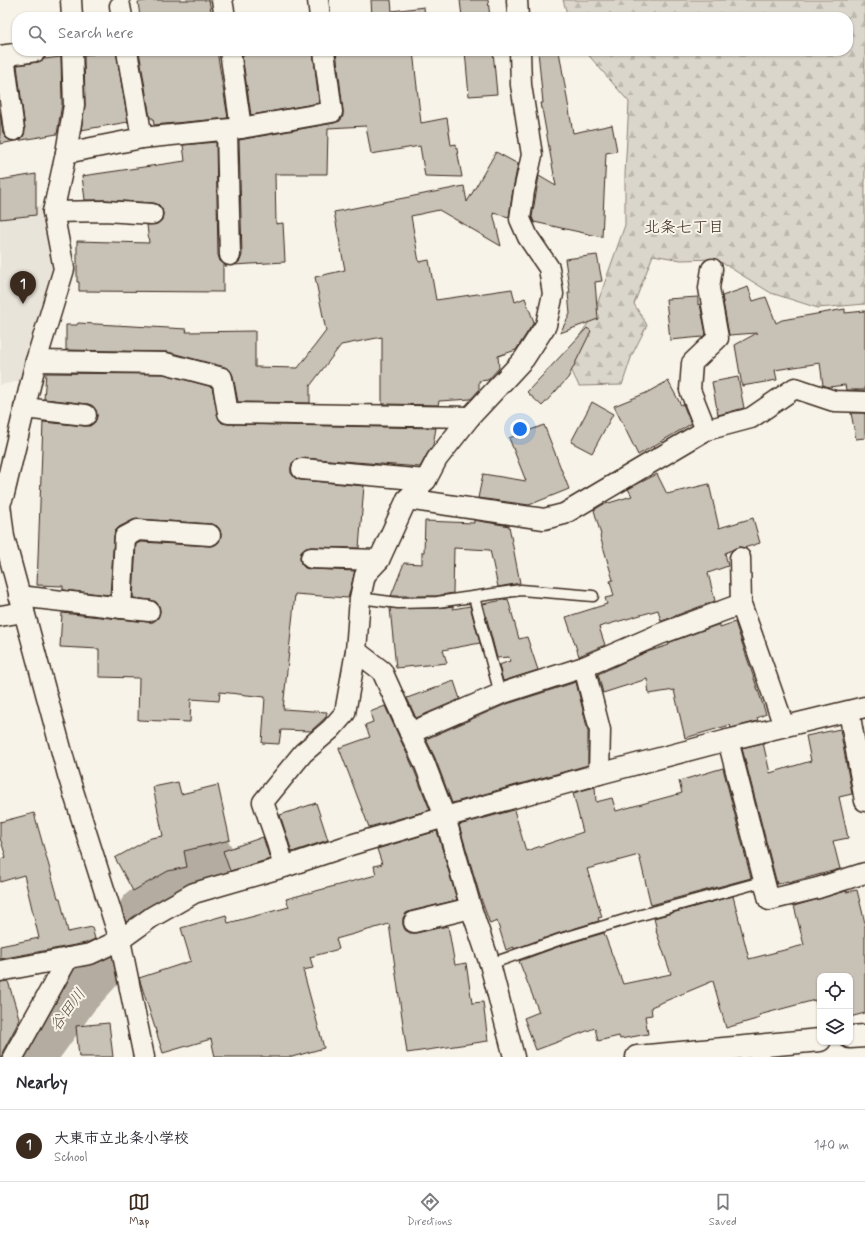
<!DOCTYPE html>
<meta charset="utf-8">
<style>
body{margin:0;font-family:Mynerve,"Klee One",sans-serif;background:#f2f2f3;color:#2b2b33}
.controls{position:absolute;right:12px;bottom:12px;display:grid;overflow:hidden;border-radius:8px;box-shadow:0 1px 3px #0004}
.controls button{width:36px;height:36px;display:grid;place-items:center;padding:0;border:0;border-bottom:1px solid #e1e1e2;background:#fff;color:#2b2b33;font:20px sans-serif}
.you{position:absolute;left:520px;top:429px;width:14px;height:14px;margin:-10px;border:3px solid #fff;border-radius:50%;background:#1a73e8;box-shadow:0 0 0 6px #1a73e833}
.badge{display:grid;place-items:center;width:26px;height:26px;border-radius:50%;background:#3b2a1e;color:#fff;font-size:13px;font-weight:700}
.pin{position:absolute;translate:-50% -33px;filter:drop-shadow(0 1px 2px #0008)}
.pin::after{content:'';position:absolute;top:21px;width:14px;height:12px;background:inherit;clip-path:polygon(0 0,100% 0,50% 100%)}
.list{margin:0;padding:0;list-style:none}
h2{display:flex;justify-content:space-between;align-items:center;height:52px;margin:0;padding:0 16px;font-size:17px}
h2 small{font-size:13px;font-weight:400;color:#7c7c81}
.list li{display:grid;grid-template-columns:26px 1fr auto;gap:12px;align-items:center;box-sizing:border-box;height:72px;padding:0 16px;border-top:1px solid #e1e1e2}
.list b{display:block;font-size:15px;white-space:nowrap}
.list p{margin:0;font-size:13px;white-space:nowrap;color:#7c7c81}
.list em{font-size:13px;font-style:normal;color:#7c7c81}
.icon{flex:none;width:22px;height:22px;fill:none;stroke:currentColor;stroke-width:2;stroke-linecap:round;stroke-linejoin:round}
.map{position:relative;flex:none;width:865px;height:1057px;overflow:hidden}
.search{position:absolute;background:#fff;box-shadow:0 1px 3px #0004;left:12px;right:12px;top:12px;height:44px;display:flex;align-items:center;gap:10px;box-sizing:border-box;padding:0 14px;border-radius:16px;color:#7c7c81;font-size:15px}
.sheet{height:124px;background:#fff}
nav{display:flex;justify-content:space-around;align-items:center;box-sizing:border-box;height:56px;border-top:1px solid #e1e1e2;background:#fff;font-size:11px;color:#7c7c81}
nav a{display:grid;justify-items:center;gap:2px}
nav .on{color:#3b2a1e}
.map>svg:first-child{display:block}
.built{fill:#e9e4d9}
.forest{fill:url(#forest-firs);stroke:#8b8074}
.lines{fill:none;stroke-linecap:round;stroke-linejoin:round}
.river{stroke:#b4aca0;stroke-width:45}
.building{fill:#c8c1b6;stroke:#3b2a1e}
.lane-casing{stroke:#3b2a1e;stroke-width:13}
.street-casing{stroke:#3b2a1e;stroke-width:23}
.highway-casing{stroke:#3b2a1e;stroke-width:25}
.lane{stroke:#f7f3e8;stroke-width:10}
.street{stroke:#f7f3e8;stroke-width:20}
.highway{stroke:#f7f3e8;stroke-width:22}
.labels{text-anchor:middle;dominant-baseline:central;stroke-width:4;stroke-linejoin:round;paint-order:stroke}
.neighbourhood-label{font-size:16px;fill:#3b2a1e;stroke:#f7f3e8}
.water-label{font-size:16px;font-style:italic;fill:#5f5145;stroke:#f7f3e8}
</style>
<div class="map">
<svg width="865" height="1057" viewBox="0 0 865 1057">
<defs>
<pattern id="forest-firs" width="22" height="20" patternUnits="userSpaceOnUse"><rect width="22" height="20" fill="#dbd6cb"/><path d="M5 1l3.5 6h-7zM16 11l3.5 6h-7z" fill="#bdb8ae"/></pattern>
</defs>
<rect width="100%" height="100%" fill="#f7f3e8"/>
<filter id="ink" filterUnits="userSpaceOnUse"><feTurbulence type="fractalNoise" baseFrequency=".025" numOctaves="2"/><feDisplacementMap in="SourceGraphic" scale="8" xChannelSelector="R" yChannelSelector="G"/><feConvolveMatrix kernelMatrix="1 2 1 2 8 2 1 2 1" color-interpolation-filters="sRGB"/></filter>
<g filter="url(#ink)">
<!-- built -->
<path class="built" d="M43 205 55 260 54 277 39 332 27 353 20 381 0 385V213L10 209Z"/>
<!-- forest -->
<path class="forest" d="M563 0H865V304L818 308 771 293 716 259 681 260 653 255 634 304 647 325 632 355 622 385 579 386 565 357 593 316 625 225V174L629 102 585 51H848V17H568Z"/>
<g class="lines">
<!-- river -->
<g class="river">
<path d="M141 911 211 856"/>
<path d="M33 1057 76 997 105 965"/>
</g>
</g>
<!-- building -->
<g class="building">
<path d="M151 0H209L212 17H140L138 2Z"/>
<path d="M371 0H391L392 11 424 7 425 17H372Z"/>
<path d="M460 0H488L490 17H462Z"/>
<path d="M94 51H116L128 122 81 130 85 105 84 55 94 54Z"/>
<path d="M139 51H217L228 118 154 125 153 118H150Z"/>
<path d="M262 51H313L319 103 251 115 242 55Z"/>
<path d="M336 51H413L421 123 447 118 451 145 456 144 462 177 425 176 420 146 371 154 366 126 328 128 327 174H275L276 224 283 223 285 262 234 265 240 261 242 255 239 140 334 123 340 121 343 116V110Z"/>
<path d="M465 51H493L497 94 469 96Z"/>
<path d="M538 51H559L573 133 612 125 617 151 606 153 602 237 534 222 532 217 539 176 556 186 541 103H543Z"/>
<path d="M61 57 62 104 57 134 16 141 21 139 24 135 25 129 17 65 38 62 44 59Z"/>
<path d="M0 112 3 132 5 137 9 140 15 141 0 144Z"/>
<path d="M216 142 218 255 220 261 227 266H223V292L79 291V282H77V241L149 243 147 225 157 224 162 220 163 214 162 209 159 205 153 203 106 200H85L82 176 185 161 183 145Z"/>
<path d="M496 152 518 164 513 189 509 217 493 213 501 246 439 210 411 216 419 262 429 260 436 300 512 289 515 302 525 298 534 322 516 350 498 356 499 368 488 380 479 381V390L471 399 439 401 438 405 382 404V337L341 345 310 386V403L238 402 233 376 230 370 225 367 168 352 66 350V325H77L78 323 187 329 186 332 255 331V367L298 368 326 331 315 277 345 270 334 212 464 186 467 202Z"/>
<path d="M36 174V215L0 219V180Z"/>
<path d="M597 255 602 281 595 282 598 319 560 333 570 314 568 293H570L565 259Z"/>
<path d="M748 287 753 301 766 297 776 323 782 320 845 309V313L865 311V390H846L845 385 829 387 823 385 820 363 775 370 777 380 742 386 735 345 757 333 729 335 722 296Z"/>
<path d="M698 297V305L700 304 706 334 702 337 670 340 666 299Z"/>
<path d="M587 328 591 331 568 378 542 406 527 392Z"/>
<path d="M46 373 163 374 212 387 219 419 222 423 228 424 436 428 433 445 427 454 420 467 303 458 297 459 292 463 291 468V473L295 478 301 480 364 486 359 548 311 547 306 548 301 552 300 557 301 564 305 568 310 569 355 571 348 598 295 594 283 709 327 712 326 717 311 731 281 730 279 744 262 743 265 697 220 692 219 701 191 699 190 722 138 720 139 678 99 677V649L60 647 62 613 148 622H153L158 618 160 612 159 606 156 602 150 600 133 598 136 544 141 542 210 546 215 545 219 542 221 535 220 530 217 526 211 524 139 519 133 520 119 527 115 531 114 536 110 595 63 590V586L37 585 43 422 85 426H90L95 422 97 416 96 410 92 406 88 404 44 399Z"/>
<path d="M738 377 744 408 718 415 712 382Z"/>
<path d="M668 381 681 405 683 404 691 424 638 455 614 406 646 393Z"/>
<path d="M592 402 613 414 592 453 571 442Z"/>
<path d="M851 413H865V438L856 439Z"/>
<path d="M544 425 569 489 529 505 478 498 483 474 526 481 509 438Z"/>
<path d="M657 474 667 494 709 484 719 528 753 518 760 543 744 548 739 547 725 553 728 566 708 573 715 601 661 621 658 610 599 627 605 645 579 656 566 617 607 604 605 598 614 596 610 581 613 580 600 536 601 535 594 510 602 505 632 496 628 489Z"/>
<path d="M474 520 509 526 520 583 498 587 490 550 454 548 453 593 436 596H391L404 563 422 564V552H424L425 521 474 523Z"/>
<path d="M508 599 519 639 527 637 538 670 503 681 499 665 510 661 509 657 497 658 483 604Z"/>
<path d="M453 606V609L470 606 480 643 443 650 447 663 396 668 390 608H437Z"/>
<path d="M735 622 766 714 757 718 758 721 731 728 730 725 685 738 674 690 649 694 647 679 603 693 598 674 644 653 669 645 668 643 720 624V627Z"/>
<path d="M454 681 460 699 416 718 407 698Z"/>
<path d="M576 682 588 731V765L452 803 435 758 426 739 504 705Z"/>
<path d="M385 706 413 767 430 810 369 827 339 748 370 737 365 725 373 722 370 712Z"/>
<path d="M840 729 852 794 839 797 848 838 833 841 840 869 788 883V881L777 884 742 748 763 743 770 773 811 761 806 736Z"/>
<path d="M723 768 751 878 651 905 639 855 587 869 602 917 598 918 599 921 559 933 514 949V947L506 950 497 921 490 924 480 896 459 825 514 810 526 851 583 832 573 793 595 787 596 802 612 798 616 811 682 793 679 781Z"/>
<path d="M178 782 181 794 218 785 230 840 184 851 187 867 168 871 133 891 115 858 151 838 163 836 153 787Z"/>
<path d="M316 803 328 840 292 852 280 815Z"/>
<path d="M34 813 58 898H60L68 932 92 927 95 939 86 943 0 959V946L39 938 24 875 0 882V859L6 857 0 838V822Z"/>
<path d="M437 831 457 900 411 911 406 913 403 918V925L405 930 410 933H416L448 926 455 965 466 963 472 1003 483 1002 488 1041 407 1053 389 924 336 939 339 949 310 957 313 968 303 970 324 1048 292 1057H215L211 1039 163 1053 139 978 191 961 181 928 226 915 228 923 289 907 286 899 376 875 374 866 382 864 377 849Z"/>
<path d="M263 837 270 859 230 871 223 851Z"/>
<path d="M857 890 865 923V1013L850 1017V976H820V1019L815 1000 759 1015 760 1018 726 1028 713 981 651 1007 652 1015 645 1016 648 1034 620 1039 619 1036 598 1041 595 1028 536 1050 524 1018 539 1012 519 961 563 945 604 933 623 984 671 974 656 931H657L654 918 733 896 749 959 804 945 794 906 846 891V892Z"/>
<path d="M8 981 19 1018 17 1025 3 1051 2 1057H0V982Z"/>
<path d="M109 1023 113 1057H79L76 1026Z"/>
</g>
<g class="lines">
<!-- lane casing -->
<g class="lane-casing">
<g id="lane">
<path d="M474 597 500 694"/>
<path d="M360 598 398 603 437 602 521 590 593 596"/>
<path d="M490 964 561 939 641 915 765 881"/>
</g>
</g>
<!-- street casing -->
<g class="street-casing">
<g id="street">
<path d="M71 0 72 17"/>
<path d="M222 0 225 17"/>
<path d="M318 0 320 17"/>
<path d="M517 0 518 17"/>
<path d="M120 6 122 17"/>
<path d="M72 51 74 105 66 153 53 212 64 269 36 361 4 494 0 504 4 537 68 775 120 940 144 1057"/>
<path d="M127 51 142 138"/>
<path d="M230 51 241 128"/>
<path d="M0 56 36 51"/>
<path d="M4 56 14 130"/>
<path d="M227 130 230 255"/>
<path d="M66 153 142 138 241 128 332 112 324 51"/>
<path d="M53 212 105 211 152 214"/>
<path d="M36 361 165 363 222 378 228 413 470 417"/>
<path d="M24 408 86 415"/>
<path d="M706 430 690 390 692 363 718 338 709 288 712 269"/>
<path d="M302 469 426 480"/>
<path d="M407 499 544 519 564 514 706 430 751 418 795 388 834 401 865 402"/>
<path d="M311 558 379 560"/>
<path d="M740 558 741 604 784 726"/>
<path d="M19 596 149 611"/>
<path d="M121 608 125 537 138 530 210 535"/>
<path d="M0 616 24 612"/>
<path d="M356 651 382 671 410 733 424 762 445 817 471 908 490 964 514 1057"/>
<path d="M584 667 600 730 599 774"/>
<path d="M849 711 865 801"/>
<path d="M410 733 500 694 584 667 660 634 741 604"/>
<path d="M728 740 769 900 818 888 865 873"/>
<path d="M284 867 276 839 263 802 303 753 331 729 345 713 356 651 360 598 365 575 379 560 407 499 426 480 437 459 470 417 524 359 546 325 553 294 549 268 528 237 520 219 524 191 532 155 521 85 520 51"/>
<path d="M414 922 471 908"/>
<path d="M0 971 90 954 120 940 152 917 194 893 284 867 347 846 445 817 599 774 728 740 865 707"/>
<path d="M13 1057 68 958"/>
</g>
</g>
<!-- highway casing -->
<g class="highway-casing">
<g id="highway">
<path d="M850 1037 865 1036"/>
<path d="M637 1057 820 1040"/>
</g>
</g>
<!-- lane -->
<use href="#lane" class="lane"/>
<!-- street -->
<use href="#street" class="street"/>
<!-- highway -->
<use href="#highway" class="highway"/>
</g>
</g>
<g class="labels">
<!-- neighbourhood labels -->
<g class="neighbourhood-label">
<text x="684" y="227">北条七丁目</text>
</g>
<!-- water labels -->
<g class="water-label">
<text transform="translate(68 1010) rotate(-53)">谷田川</text>
</g>
</g>
</svg>
<div class="controls">
<button><svg class="icon" aria-label="locate" viewBox="0 0 24 24"><circle cx="12" cy="12" r="6"/><path d="M12 2v4M12 18v4M2 12h4M18 12h4"/></svg></button>
<button><svg class="icon" aria-label="layers" viewBox="0 0 24 24"><path d="M12 4l9 5-9 5-9-5zM3 14l9 5 9-5"/></svg></button>
</div>
<div class="you"></div>
<div class="pin badge" style="left:23px;top:304px">1</div>
<div class="search"><svg class="icon" aria-label="search" viewBox="0 0 24 24"><circle cx="10" cy="10" r="6"/><path d="M15 15l6 6"/></svg>Search here</div>
</div>
<section class="sheet">
<h2>Nearby<small></small></h2>
<ul class="list">
<li><span class="badge">1</span><div><b>大東市立北条小学校</b><p>School</p></div><em>140 m</em></li>
</ul>
</section>
<nav>
<a class="on"><svg class="icon" aria-label="map" viewBox="0 0 24 24"><path d="M3 6l6-2 6 2 6-2v14l-6 2-6-2-6 2zM9 4v14M15 6v14"/></svg>Map</a>
<a><svg class="icon" aria-label="directions" viewBox="0 0 24 24"><path d="M12 3l9 9-9 9-9-9zM9 14v-3h6M13 9l2 2-2 2"/></svg>Directions</a>
<a><svg class="icon" aria-label="saved" viewBox="0 0 24 24"><path d="M7 4h10v16l-5-4-5 4z"/></svg>Saved</a>
</nav>
